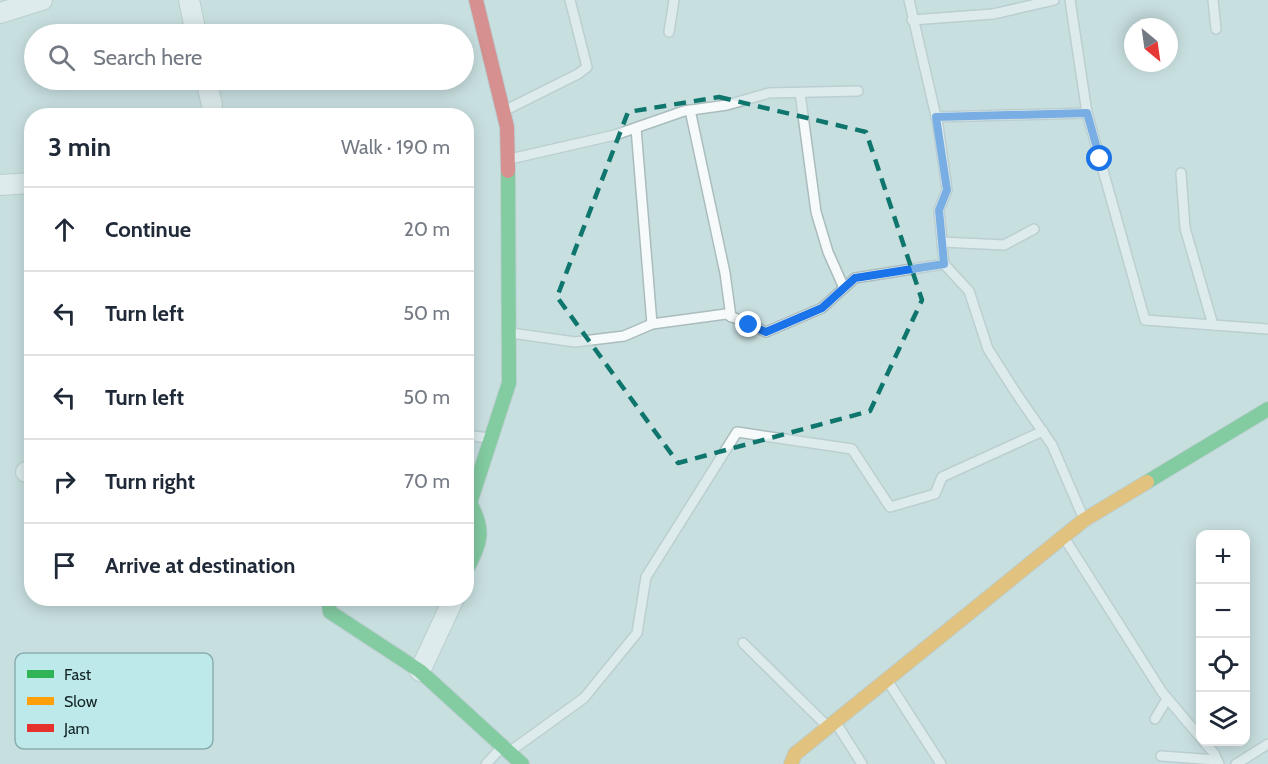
<!DOCTYPE html>
<meta charset="utf-8">
<style>
body{margin:0;font-family:Cabin,sans-serif;background:#f2f2f3;color:#1f2937}
.controls{position:absolute;right:18px;bottom:18px;display:grid;overflow:hidden;border-radius:12px;box-shadow:0 3px 15px #0003}
.controls button{width:54px;height:54px;display:grid;place-items:center;padding:0;border:0;border-bottom:2px solid #e0e1e3;background:#fff;color:#1f2937;font:30px sans-serif}
.compass{position:absolute;left:1124px;top:18px;width:54px;height:54px;border-radius:50%;background:#fff;box-shadow:0 3px 15px #0003;rotate:151deg}
.stop{position:absolute;width:18px;height:18px;margin:-14px;border:4px solid #1a73e8;border-radius:50%;background:#fff}
.stop.end{background:#1a73e8;border-color:#fff;box-shadow:0 2px 6px #0008}
.list{margin:0;padding:0;list-style:none}
h2{display:flex;justify-content:space-between;align-items:center;height:78px;margin:0;padding:0 24px;font-size:26px}
h2 small{font-size:20px;font-weight:400;color:#747a83}
.list li{display:grid;grid-template-columns:39px 1fr auto;gap:18px;align-items:center;box-sizing:border-box;height:84px;padding:0 24px;border-top:2px solid #e0e1e3}
.list b{display:block;font-size:22px;white-space:nowrap}
.list em{font-size:20px;font-style:normal;color:#747a83}
.icon{flex:none;width:33px;height:33px;fill:none;stroke:currentColor;stroke-width:2;stroke-linecap:round;stroke-linejoin:round}
.map{position:relative;flex:none;width:1268px;height:764px;overflow:hidden}
.search{position:absolute;background:#fff;box-shadow:0 3px 15px #0003;left:24px;top:24px;width:450px;height:66px;display:flex;align-items:center;gap:15px;box-sizing:border-box;padding:0 21px;border-radius:33px;color:#747a83;font-size:22px}
.panel{position:absolute;background:#fff;box-shadow:0 3px 15px #0003;left:24px;top:108px;width:450px;height:498px;border-radius:24px}
.map>svg:first-child{display:block}
.lines{fill:none;stroke-linecap:round;stroke-linejoin:round}
.lane-casing{stroke:#aabcbd;stroke-width:12}
.street-casing{stroke:#aabcbd;stroke-width:22}
.fast-casing{stroke:#aabcbd;stroke-width:16}
.slow-casing{stroke:#aabcbd;stroke-width:16}
.jam-casing{stroke:#aabcbd;stroke-width:16}
.lane{stroke:#f7fafa;stroke-width:9}
.street{stroke:#f7fafa;stroke-width:20}
.fast{stroke:#30b455;stroke-width:14}
.slow{stroke:#ff9f0a;stroke-width:14}
.jam{stroke:#e5322d;stroke-width:14}
.route{stroke:#1a73e8;stroke-width:8}
.marked{fill:none;stroke:#0f766e;stroke-width:4.5;stroke-dasharray:12 8;stroke-linejoin:round}
.key{fill:#bde9eb;stroke:#8aaeb0;stroke-width:1.5}
.key-label{font-size:16px;fill:#142526}
</style>
<div class="map">
<svg width="1268" height="764" viewBox="0 0 1268 764">
<rect width="100%" height="100%" fill="#c8dfe0"/>
<g class="lines">
<!-- lane casing -->
<g class="lane-casing">
<g id="lane">
<path d="M909 0 938 125 947 190 939 210 944 264 969 291 988 349 1016 393 1052 445 1083 517"/>
<path d="M1070 0 1087 113 1145 320 1268 329"/>
<path d="M1213 0 1216 29"/>
<path d="M912 20 993 14 1054 0"/>
<path d="M669 32 674 0"/>
<path d="M800 93 816 212 828 252 844 288"/>
<path d="M506 110 578 74 587 67 570 0"/>
<path d="M690 110 725 273 731 317"/>
<path d="M936 117 1087 113"/>
<path d="M636 128 652 324"/>
<path d="M510 159 615 135 684 111 727 105 769 93 858 91"/>
<path d="M1181 173 1185 228 1213 325"/>
<path d="M942 242 1004 245 1034 229"/>
<path d="M511 333 575 342 624 336 652 324 726 314 766 332 822 308 855 278 944 264"/>
<path d="M466 435 489 438"/>
<path d="M1065 539 1162 692 1200 737"/>
<path d="M743 643 827 726"/>
<path d="M889 683 941 764"/>
<path d="M1155 719 1167 699"/>
<path d="M836 723 862 764"/>
<path d="M1204 742 1214 753 1219 764"/>
<path d="M512 750 584 698 637 633 646 577 737 432 852 449 890 507 935 494 942 477 1043 431"/>
<path d="M1161 756 1217 760"/>
<path d="M486 764 501 748"/>
<path d="M1236 764 1268 744"/>
</g>
</g>
<!-- street casing -->
<g class="street-casing">
<g id="street">
<path d="M189 0 196 34"/>
<path d="M0 13 42 0"/>
<path d="M206 80 212 105"/>
<path d="M0 185 32 183"/>
<path d="M26 472H32"/>
<path d="M420 671 454 598"/>
</g>
</g>
<!-- fast casing -->
<g class="fast-casing">
<g id="fast">
<path d="M1147 482 1268 409"/>
<path d="M466 571C480 543 486 532 470 503L509 383 508 171"/>
<path d="M328 598 330 612 420 671 522 764"/>
</g>
</g>
<!-- slow casing -->
<g class="slow-casing">
<path id="slow" d="M791 764 795 754 1084 520 1147 482"/>
</g>
<!-- jam casing -->
<g class="jam-casing">
<path id="jam" d="M476 0 507 127 508 171"/>
</g>
<!-- lane -->
<use href="#lane" class="lane"/>
<!-- street -->
<use href="#street" class="street"/>
<!-- fast -->
<use href="#fast" class="fast"/>
<!-- slow -->
<use href="#slow" class="slow"/>
<!-- jam -->
<use href="#jam" class="jam"/>
</g>
<g class="lines">
<!-- route -->
<path class="route" d="M749 325 766 332 822 308 855 278 944 264 939 210 947 190 936 117 1087 113 1100 159"/>
</g>
<!-- marked area -->
<path d="M0 0H1268V764H0ZM719 97 866 132 922 300 870 411 678 463 557 297 628 112Z" fill="#c8dfe0" fill-opacity=".55" fill-rule="evenodd"/>
<path class="marked" d="M719 97 866 132 922 300 870 411 678 463 557 297 628 112Z"/>
<!-- legend -->
<rect x="15" y="653" width="198" height="96" rx="9" class="key"/>
<rect x="27" y="670" width="27" height="8" fill="#30b455"/>
<rect x="27" y="697" width="27" height="8" fill="#ff9f0a"/>
<rect x="27" y="724" width="27" height="8" fill="#e5322d"/>
<g class="key-label">
<text x="64" y="680">Fast</text>
<text x="64" y="707">Slow</text>
<text x="64" y="734">Jam</text>
</g>
</svg>
<div class="controls">
<button>+</button>
<button>−</button>
<button><svg class="icon" aria-label="locate" viewBox="0 0 24 24"><circle cx="12" cy="12" r="6"/><path d="M12 2v4M12 18v4M2 12h4M18 12h4"/></svg></button>
<button><svg class="icon" aria-label="layers" viewBox="0 0 24 24"><path d="M12 4l9 5-9 5-9-5zM3 14l9 5 9-5"/></svg></button>
</div>
<svg class="compass" viewBox="-18 -18 36 36"><path d="M0-13l5 13h-10z" fill="#e53935"/><path d="M0 13l5-13h-10z" fill="#747a83"/></svg>
<div class="stop" style="left:1100px;top:159px"></div>
<div class="stop end" style="left:749px;top:325px"></div>
<div class="search"><svg class="icon" aria-label="search" viewBox="0 0 24 24"><circle cx="10" cy="10" r="6"/><path d="M15 15l6 6"/></svg>Search here</div>
<section class="panel">
<h2>3 min<small>Walk · 190 m</small></h2>
<ul class="list">
<li><svg class="icon" aria-label="ahead" viewBox="0 0 24 24"><path d="M12 20V5M6 11l6-6 6 6"/></svg><div><b>Continue</b></div><em>20 m</em></li>
<li><svg class="icon" aria-label="left" viewBox="0 0 24 24"><path d="M17 20v-9H6M10 6l-5 5 5 5"/></svg><div><b>Turn left</b></div><em>50 m</em></li>
<li><svg class="icon" aria-label="left" viewBox="0 0 24 24"><path d="M17 20v-9H6M10 6l-5 5 5 5"/></svg><div><b>Turn left</b></div><em>50 m</em></li>
<li><svg class="icon" aria-label="right" viewBox="0 0 24 24"><path d="M7 20v-9h11M14 6l5 5-5 5"/></svg><div><b>Turn right</b></div><em>70 m</em></li>
<li><svg class="icon" aria-label="arrive" viewBox="0 0 24 24"><path d="M6 21V4h12l-3 4 3 4H6"/></svg><div><b>Arrive at destination</b></div></li>
</ul>
</section>
</div>
